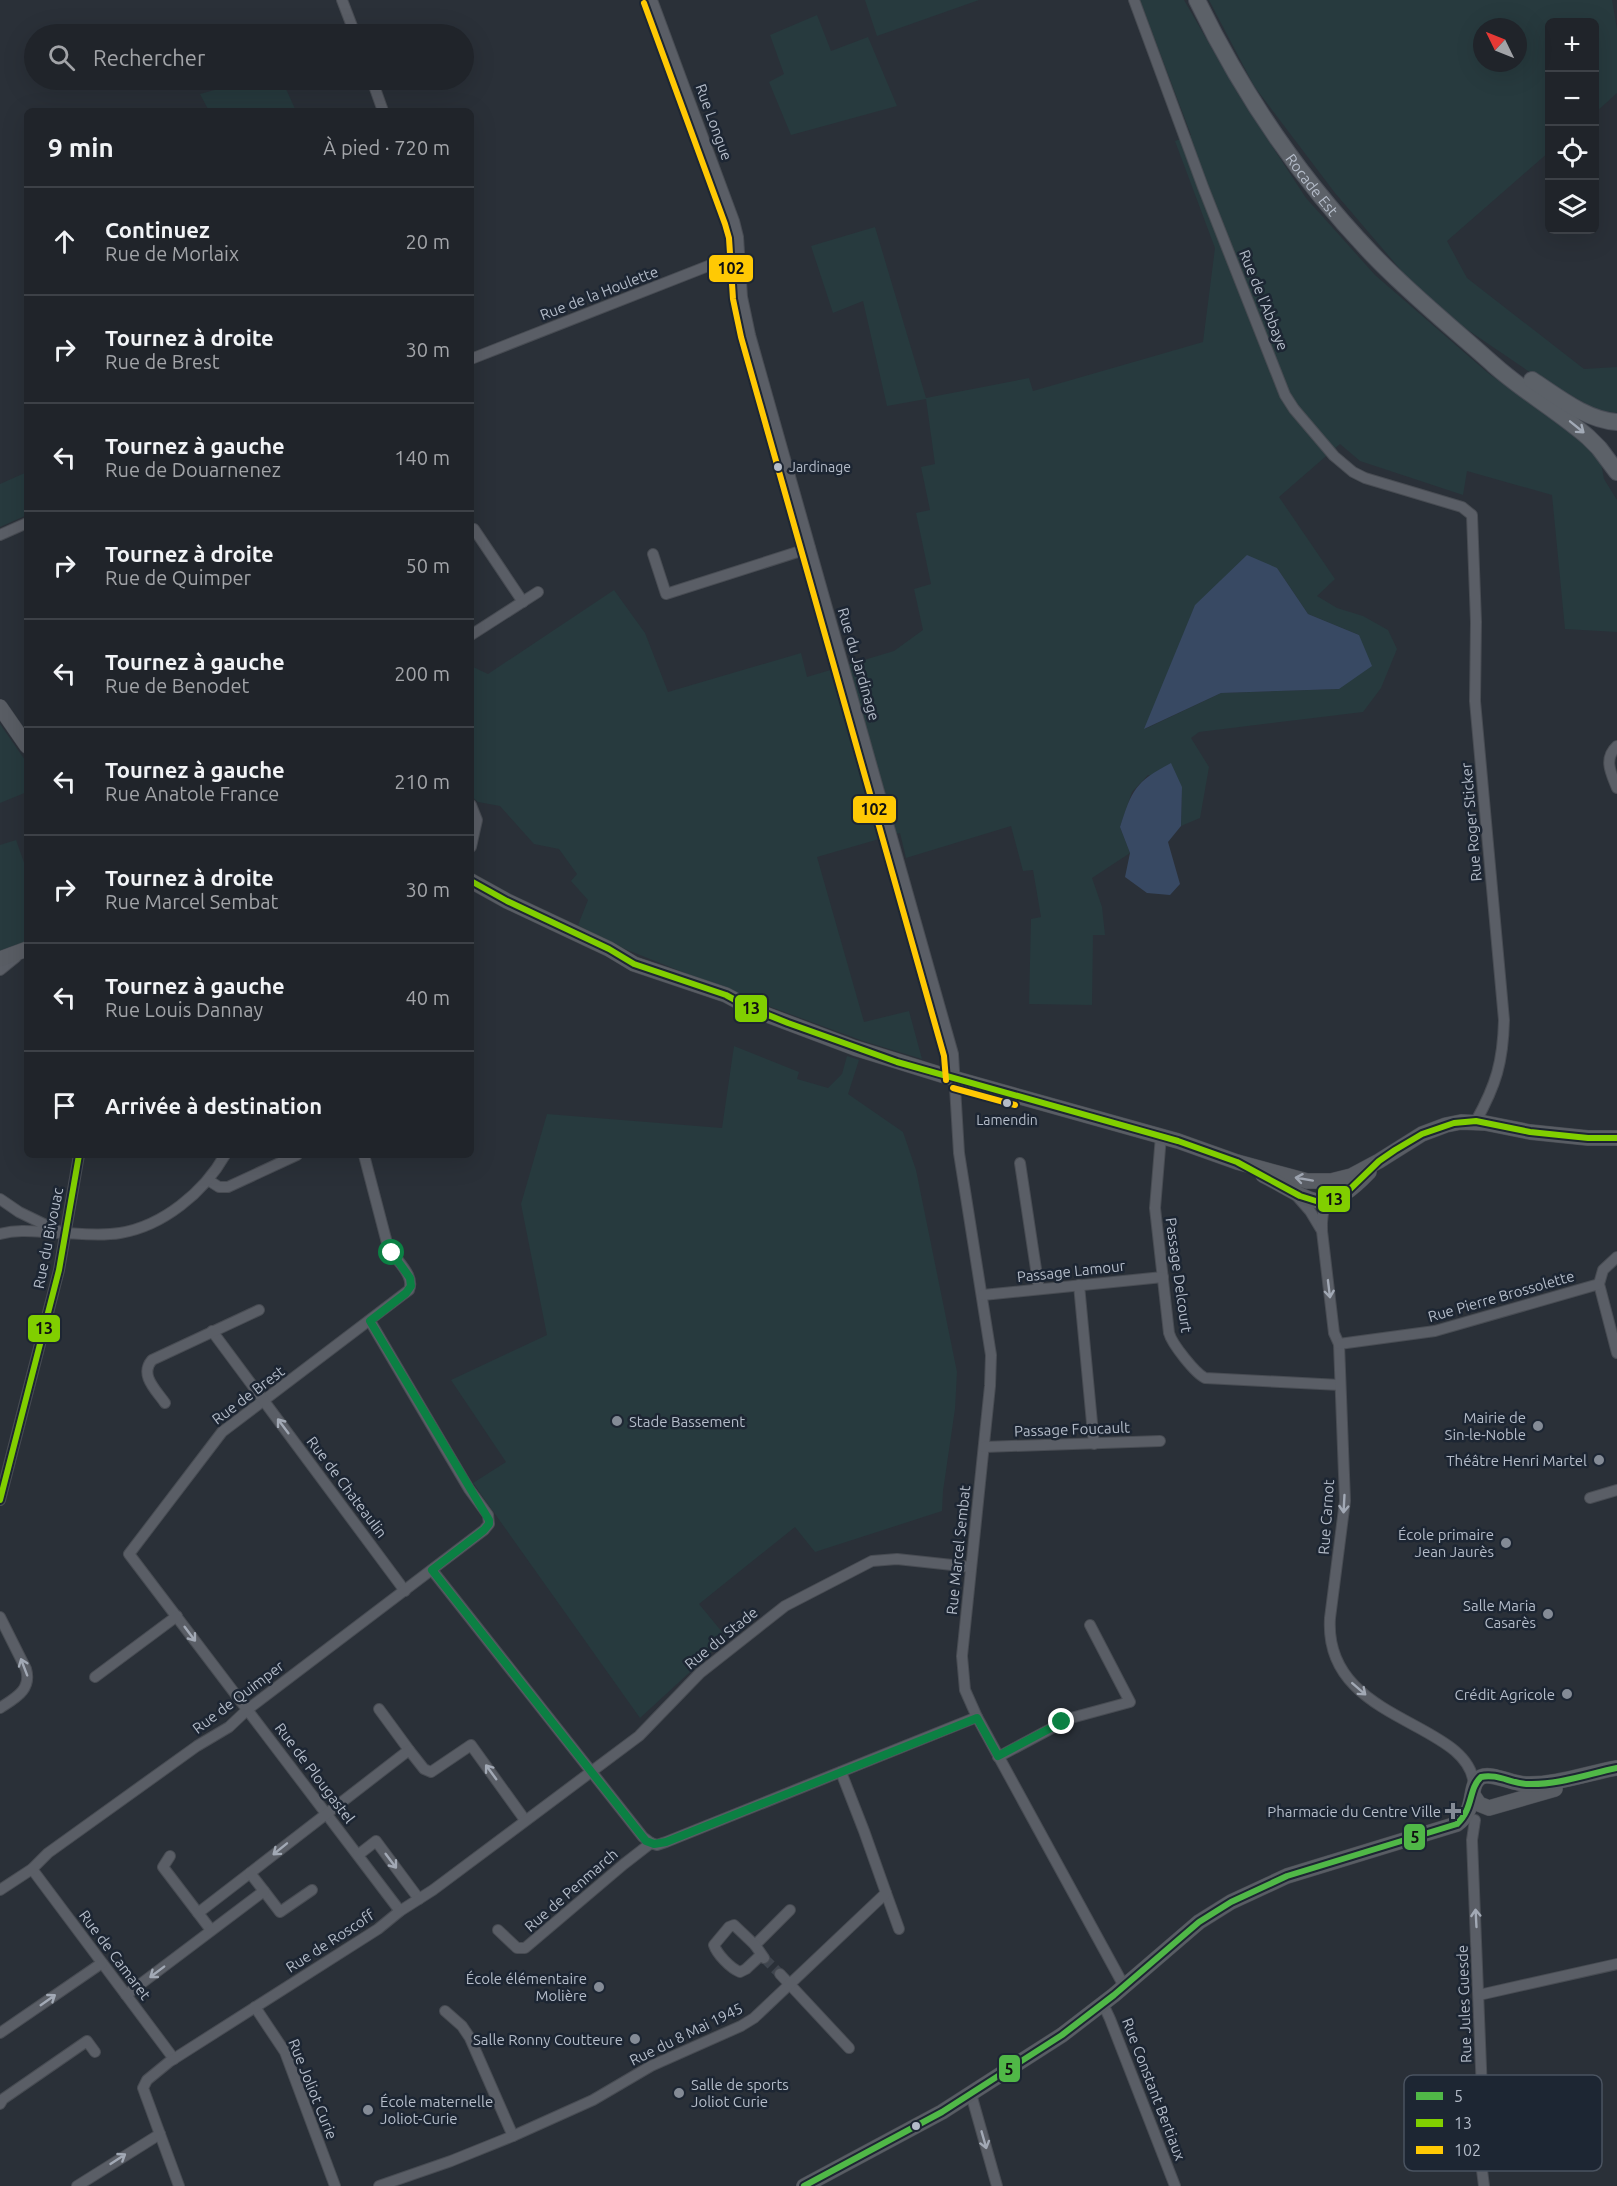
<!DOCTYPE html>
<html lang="fr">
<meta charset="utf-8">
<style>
body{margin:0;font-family:Ubuntu,sans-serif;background:#282c32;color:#f1f3f6}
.controls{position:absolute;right:18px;top:18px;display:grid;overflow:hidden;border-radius:9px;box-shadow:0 6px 24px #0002}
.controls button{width:54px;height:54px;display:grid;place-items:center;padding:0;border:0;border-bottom:2px solid #3d4147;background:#20242a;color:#f1f3f6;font:30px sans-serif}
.compass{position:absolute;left:1473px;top:18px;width:54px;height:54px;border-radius:50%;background:#20242a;box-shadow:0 6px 24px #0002;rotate:313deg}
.stop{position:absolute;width:18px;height:18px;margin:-14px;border:4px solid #0b8043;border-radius:50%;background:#fff}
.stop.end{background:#0b8043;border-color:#fff;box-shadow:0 2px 6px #0008}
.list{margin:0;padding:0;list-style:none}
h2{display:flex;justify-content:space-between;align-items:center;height:78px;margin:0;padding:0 24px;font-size:26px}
h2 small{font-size:20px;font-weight:400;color:#a2a4a8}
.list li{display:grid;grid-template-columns:39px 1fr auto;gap:18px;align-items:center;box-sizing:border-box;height:108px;padding:0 24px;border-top:2px solid #3d4147}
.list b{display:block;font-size:22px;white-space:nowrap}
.list p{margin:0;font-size:20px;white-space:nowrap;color:#a2a4a8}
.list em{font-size:20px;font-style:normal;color:#a2a4a8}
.icon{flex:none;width:33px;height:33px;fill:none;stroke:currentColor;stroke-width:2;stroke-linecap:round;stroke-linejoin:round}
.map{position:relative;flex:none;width:1617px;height:2186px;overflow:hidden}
.search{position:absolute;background:#20242a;box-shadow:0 6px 24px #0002;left:24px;top:24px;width:450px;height:66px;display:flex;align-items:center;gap:15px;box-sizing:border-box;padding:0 21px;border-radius:33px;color:#a2a4a8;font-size:22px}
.panel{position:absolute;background:#20242a;box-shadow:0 6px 24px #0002;left:24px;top:108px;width:450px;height:1050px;border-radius:9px}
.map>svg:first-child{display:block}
.green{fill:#273a3e;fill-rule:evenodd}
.water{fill:#384963}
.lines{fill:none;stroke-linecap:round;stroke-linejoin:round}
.street-tunnel{stroke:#3f454e;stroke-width:10;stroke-dasharray:10 5;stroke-linecap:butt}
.street-casing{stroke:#484c53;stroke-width:12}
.secondary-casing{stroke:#484c53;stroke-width:16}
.primary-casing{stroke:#484c55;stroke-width:18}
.street{stroke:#5a5e66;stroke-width:10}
.secondary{stroke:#595d64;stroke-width:15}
.primary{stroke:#5c6168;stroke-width:16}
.bus-1-casing{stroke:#1d2633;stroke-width:10}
.bus-2-casing{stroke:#1d2633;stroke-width:10}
.bus-3-casing{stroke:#1d2633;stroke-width:10}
.bus-1{stroke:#50b847;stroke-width:6}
.bus-2{stroke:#81cf00;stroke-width:6}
.bus-3{stroke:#ffc904;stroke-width:6}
.oneway{stroke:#a2aab6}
.oneway2{stroke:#9da4b0}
.oneway3{stroke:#a2a9b5}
.route{stroke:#0b8043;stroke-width:8}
.bus-dot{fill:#b4bcc9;stroke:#1d2633;stroke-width:2}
.poi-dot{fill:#848b96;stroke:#1d2633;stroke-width:2}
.labels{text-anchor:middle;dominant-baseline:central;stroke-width:5;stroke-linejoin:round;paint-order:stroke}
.bus-label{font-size:14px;fill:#b4bcc9;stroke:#1d2633;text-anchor:start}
.street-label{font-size:15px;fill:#b4bcc9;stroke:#1d2633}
.poi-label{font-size:15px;fill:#b4bcc9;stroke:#1d2633;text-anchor:end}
.key{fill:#1d2633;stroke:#4a5360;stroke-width:1.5}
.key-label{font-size:16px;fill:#b4bcc9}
.line-badge{stroke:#1d2633;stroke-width:2}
.pale-badge-label{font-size:16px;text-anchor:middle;font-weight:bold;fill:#111}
</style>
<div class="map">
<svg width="1617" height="2186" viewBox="0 0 1617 2186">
<rect width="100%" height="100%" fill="#2a3038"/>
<!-- green -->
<g class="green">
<path d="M865 0H979L877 36Z"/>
<path d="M1140 0H1184L1240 97 1306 198 1375 275 1488 373 1581 439 1601 463 1604 479 1617 500V632L1565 629 1552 495 1467 471 1463 495 1360 461 1340 444 1279 497 1335 579 1317 596 1337 608 1363 616 1388 630 1397 649 1381 688 1363 712 1199 732 1191 738 1209 767 1200 818 1181 826 1182 787 1148 775 1132 792 1120 827 1130 853 1092 878 1102 907 1105 935H1093L1092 1005 1029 1004 1031 919 1041 917 1033 870 1023 871 1011 826 906 858 900 833 817 857 864 1022 909 1011 922 1059 863 1041 760 1003 605 941 578 925 588 900 571 881 577 874 559 849 534 844 500 806 478 802 471 796V666L488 674 614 590 645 633 668 692 801 653 807 677 894 651 923 630 914 589 931 584 916 513 930 510 921 467 935 464 926 399 887 406 863 301 833 313 811 246 875 227 926 398 1029 378 1033 391 1203 342 1215 248 1175 141 1191 135ZM1277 568 1308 614 1359 635 1339 689 1221 693 1145 729 1195 606Z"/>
<path d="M1209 0H1612L1617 29V93L1595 113 1594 22H1550L1549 152 1447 241 1467 278 1584 369 1617 367V413L1597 410 1534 375 1462 326 1406 276 1335 193 1254 86ZM1482 27H1518V63H1482Z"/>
<path d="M817 15 831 51 868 37 897 106 791 135 769 82 784 74 770 35Z"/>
<path d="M250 80H282L296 111H209L200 94Z"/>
<path d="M27 472V515L0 527V484Z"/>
<path d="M0 724 27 763V792L0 803Z"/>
<path d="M16 840 27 871V941L0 951V845Z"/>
<path d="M734 1046 799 1072 797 1079 828 1088 842 1074 847 1056 859 1060 848 1094 903 1132 916 1170 957 1372 955 1409 943 1491 942 1511 815 1552 795 1527 699 1604 727 1638 640 1718 473 1483 506 1462 451 1380 547 1335 521 1204 547 1114 722 1128Z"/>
</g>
<!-- water -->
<g class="water">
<path d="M1247 555 1277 568 1308 614 1359 635 1372 666 1339 689 1221 693 1144 729 1195 605Z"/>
<path d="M1171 763 1182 787 1181 826 1168 842 1180 884 1170 895 1147 893 1125 877 1130 853 1120 827C1132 790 1135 782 1171 763Z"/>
</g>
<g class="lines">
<!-- street-tunnel -->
<path class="street-tunnel" d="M764 1958 780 1974"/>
<!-- street casing -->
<g class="street-casing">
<g id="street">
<path d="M342 0 355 34"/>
<path d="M652 0 734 221 738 237 742 297 750 335 953 1054 959 1153 991 1355 990 1386 962 1656 965 1690 977 1717 1124 1986"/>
<path d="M1134 0 1203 187 1285 395 1294 409 1334 456 1353 472 1365 478 1462 507 1472 515 1476 622 1475 701 1504 1020C1503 1062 1496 1085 1476 1121"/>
<path d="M372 80 383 111"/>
<path d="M471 359 726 259 738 257"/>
<path d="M471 531 474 529 523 602"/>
<path d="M0 535 27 523"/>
<path d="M653 554 666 594 810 548"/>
<path d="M471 635 538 592"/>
<path d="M1617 746C1603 759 1611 773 1617 788"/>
<path d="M471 805 477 820 471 847"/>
<path d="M0 970 16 957"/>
<path d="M1161 1136 1155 1208 1169 1333C1172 1344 1195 1373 1205 1378L1340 1385"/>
<path d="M364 1155 387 1243C392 1258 416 1274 409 1290L222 1432 129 1554 400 1911"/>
<path d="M1020 1163 1039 1289"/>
<path d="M208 1180 219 1187H228L297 1155"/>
<path d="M1296 1195 1310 1211 1322 1231 1334 1333 1339 1344 1345 1501 1330 1618C1323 1725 1473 1719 1474 1787"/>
<path d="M0 1199 19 1212 58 1231"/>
<path d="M1322 1230C1321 1208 1328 1193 1345 1179"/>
<path d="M0 1234C22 1228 42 1233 64 1233 83 1234 102 1236 120 1233 163 1226 204 1192 225 1155"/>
<path d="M1617 1257 1603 1270 1599 1284 1617 1353"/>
<path d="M1079 1285 1094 1444"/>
<path d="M983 1295 1163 1277"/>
<path d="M212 1331 405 1591"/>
<path d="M1339 1344 1435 1331 1599 1284"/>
<path d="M165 1403C156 1390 139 1375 152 1360L259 1310"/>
<path d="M984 1447 1160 1441"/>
<path d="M1590 1498 1617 1490"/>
<path d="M0 1500 59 1270 79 1155"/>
<path d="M432 1570 643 1837 651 1843"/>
<path d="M0 1617 26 1669C32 1690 15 1698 0 1708"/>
<path d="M95 1677 177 1616"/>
<path d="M379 1709 409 1750"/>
<path d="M998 1757 1071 1718 1130 1702 1090 1625"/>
<path d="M1475 1820 1472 1840 1483 2118 1482 2170 1484 2186"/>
<path d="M358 1855 376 1841 419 1899"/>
<path d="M170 1856 163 1867 211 1930"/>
<path d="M32 1869 174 2059"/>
<path d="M0 1890 32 1869 48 1853 197 1746 229 1727 248 1709 484 1530 489 1524 488 1515 469 1489 370 1321"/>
<path d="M264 1891 280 1912 312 1890"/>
<path d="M886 1893 899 1929"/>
<path d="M198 1913 250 1873"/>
<path d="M498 1930 517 1948H525L624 1864 651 1843 657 1845 666 1842 977 1717"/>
<path d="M755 1945 790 1910"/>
<path d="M761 1955 746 1969 740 1972C730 1968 717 1954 714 1945L729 1927 734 1925 755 1945 764 1958"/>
<path d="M780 1974 849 2048"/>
<path d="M126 1995 264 1891 250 1873 409 1750 424 1769 431 1772 471 1745 525 1820"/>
<path d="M1479 1995 1617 1964"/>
<path d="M1103 2004 1110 2019 1175 2186"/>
<path d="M255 2007 285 2052 335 2186"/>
<path d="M445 2011 462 2026 470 2038 513 2136"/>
<path d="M0 2033 102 1963"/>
<path d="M971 2094 997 2186"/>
<path d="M0 2104 3 2099 87 2041 95 2052"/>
<path d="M77 2186 160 2134"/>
<path d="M179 2186 143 2088 147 2080 169 2062 378 1929 400 1911 433 1890 639 1736 700 1673 785 1606 872 1561 897 1559 971 1567"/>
<path d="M379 2186 451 2161 513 2136 593 2100 651 2066 741 2026 754 2018 886 1893 864 1831 841 1772"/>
</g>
</g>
<!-- secondary casing -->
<g class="secondary-casing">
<g id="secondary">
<path d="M0 707 27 746"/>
<path d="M471 881 507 901 609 949 634 964 726 995 754 1010 855 1048 942 1075 1178 1141 1237 1162 1307 1181H1331L1351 1176 1379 1161 1422 1134 1446 1125 1461 1122 1485 1123 1530 1132 1588 1138H1617"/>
<path d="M0 959 27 949"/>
<path d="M1263 1175C1312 1200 1323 1220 1369 1172"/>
<path d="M1473 1795 1479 1804 1489 1808 1555 1789"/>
<path d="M804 2186 942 2112 1062 2035 1114 1995 1199 1922 1231 1902 1287 1876 1457 1824C1478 1809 1467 1785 1481 1777 1491 1772 1513 1784 1526 1784 1556 1785 1588 1773 1617 1768"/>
</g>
</g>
<!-- primary casing -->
<g class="primary-casing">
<g id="primary">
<path id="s1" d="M1197 0C1242 93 1301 180 1372 254 1410 294 1453 328 1494 365 1523 391 1558 411 1588 437L1599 448 1617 472"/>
<path d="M1532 380C1558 397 1586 420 1617 422"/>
</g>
</g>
<!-- street -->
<use href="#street" class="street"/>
<!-- secondary -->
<use href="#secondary" class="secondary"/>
<!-- primary -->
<use href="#primary" class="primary"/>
<!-- bus-1 casing -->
<g class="bus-1-casing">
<path id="bus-1" d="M804 2186 942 2112 1062 2035 1114 1995 1199 1922 1231 1902 1287 1876 1457 1824C1474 1808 1468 1789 1481 1777 1497 1773 1512 1784 1528 1784 1558 1785 1588 1774 1617 1768"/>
</g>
<!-- bus-2 casing -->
<g class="bus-2-casing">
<g id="bus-2">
<path d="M471 881 507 901 609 949 634 964 726 995 748 1007 788 1023 897 1062 1178 1141 1237 1162 1300 1196 1316 1201 1332 1200 1345 1194 1379 1161 1395 1150 1422 1134 1454 1123 1476 1121 1530 1132 1588 1138H1617"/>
<path d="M0 1500 59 1270 79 1155"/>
</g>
</g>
<!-- bus-3 casing -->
<g class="bus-3-casing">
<g id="bus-3">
<path d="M644 3 725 224 729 238 733 299 741 337 944 1056 946 1080"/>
<path d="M953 1088 1015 1105"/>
</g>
</g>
<!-- bus-1 -->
<use href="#bus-1" class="bus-1"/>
<!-- bus-2 -->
<use href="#bus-2" class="bus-2"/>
<!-- bus-3 -->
<use href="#bus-3" class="bus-3"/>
</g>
<!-- one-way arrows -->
<defs><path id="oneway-shaft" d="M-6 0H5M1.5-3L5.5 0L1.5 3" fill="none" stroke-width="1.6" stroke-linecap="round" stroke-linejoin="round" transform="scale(1.5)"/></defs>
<use class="oneway" href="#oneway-shaft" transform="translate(1577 427) rotate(39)"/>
<use class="oneway2" href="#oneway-shaft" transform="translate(1304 1179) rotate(-170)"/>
<g class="oneway3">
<use href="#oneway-shaft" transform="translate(1329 1289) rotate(83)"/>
<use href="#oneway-shaft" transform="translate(283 1426) rotate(-127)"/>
<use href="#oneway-shaft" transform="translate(1344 1504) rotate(93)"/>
<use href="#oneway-shaft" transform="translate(190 1634) rotate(53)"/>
<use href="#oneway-shaft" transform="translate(24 1667) rotate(-111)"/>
<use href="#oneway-shaft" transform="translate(1359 1689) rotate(41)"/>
<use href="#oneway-shaft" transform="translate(491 1772) rotate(-126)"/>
<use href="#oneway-shaft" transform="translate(280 1849) rotate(141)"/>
<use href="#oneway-shaft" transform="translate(391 1861) rotate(53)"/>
<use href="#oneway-shaft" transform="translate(1476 1918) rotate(-93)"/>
<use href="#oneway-shaft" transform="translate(157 1972) rotate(143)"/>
<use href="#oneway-shaft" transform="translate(48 2000) rotate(-35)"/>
<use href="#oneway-shaft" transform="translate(984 2140) rotate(74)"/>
<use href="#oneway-shaft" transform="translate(118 2159) rotate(-33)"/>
</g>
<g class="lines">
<!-- route -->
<path class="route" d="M392 1253 410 1278 411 1286 406 1293 370 1321 489 1520V1524L484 1530 432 1570 646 1841 654 1844 666 1842 977 1718 998 1756 1062 1722"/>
</g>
<!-- markers -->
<g class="bus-dot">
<circle cx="778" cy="467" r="5"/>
<circle cx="1007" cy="1103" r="5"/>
<circle cx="916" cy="2126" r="5"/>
</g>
<g class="poi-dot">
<circle cx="617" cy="1421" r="6"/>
<circle cx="1538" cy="1426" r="6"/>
<circle cx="1599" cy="1460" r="6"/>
<circle cx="1506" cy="1543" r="6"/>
<circle cx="1548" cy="1614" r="6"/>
<circle cx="1567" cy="1694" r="6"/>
<path d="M1450 1802h6v6h6v6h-6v6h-6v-6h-6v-6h6z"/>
<circle cx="599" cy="1987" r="6"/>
<circle cx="635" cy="2039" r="6"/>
<circle cx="679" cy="2093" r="6"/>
<circle cx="368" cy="2110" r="6"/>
</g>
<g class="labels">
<!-- bus labels -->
<g class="bus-label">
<text x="789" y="467">Jardinage</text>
<text x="1007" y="1120" text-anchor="middle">Lamendin</text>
</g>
<!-- street labels -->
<g class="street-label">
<text transform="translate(714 122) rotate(70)">Rue Longue</text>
<text stroke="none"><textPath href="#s1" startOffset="218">Rocade Est</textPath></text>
<text transform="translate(599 293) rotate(-21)">Rue de la Houlette</text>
<text transform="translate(1264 300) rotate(68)">Rue de l'Abbaye</text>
<text transform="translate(859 664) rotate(74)">Rue du Jardinage</text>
<text transform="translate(1471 822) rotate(-95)">Rue Roger Sticker</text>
<text transform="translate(48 1238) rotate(-79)">Rue du Bivouac</text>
<text transform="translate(1071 1271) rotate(-6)">Passage Lamour</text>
<text transform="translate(1179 1275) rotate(82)">Passage Delcourt</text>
<text transform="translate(1501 1296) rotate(-16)">Rue Pierre Brossolette</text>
<text transform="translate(248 1395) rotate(-37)">Rue de Brest</text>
<text transform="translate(1072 1429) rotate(-2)">Passage Foucault</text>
<text transform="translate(347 1487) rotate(53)">Rue de Chateaulin</text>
<text transform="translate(1326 1517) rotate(-86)">Rue Carnot</text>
<text transform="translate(958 1550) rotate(-84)">Rue Marcel Sembat</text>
<text transform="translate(721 1638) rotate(-39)">Rue du Stade</text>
<text transform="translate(238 1697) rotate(-37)">Rue de Quimper</text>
<text transform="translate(315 1773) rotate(53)">Rue de Plougastel</text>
<text transform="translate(571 1890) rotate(-41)">Rue de Penmarch</text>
<text transform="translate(330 1941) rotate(-33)">Rue de Roscoff</text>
<text transform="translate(115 1955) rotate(53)">Rue de Camaret</text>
<text transform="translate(1464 2004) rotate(-92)">Rue Jules Guesde</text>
<text transform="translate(686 2034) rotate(-26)">Rue du 8 Mai 1945</text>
<text transform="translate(313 2089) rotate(68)">Rue Joliot Curie</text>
<text transform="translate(1154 2089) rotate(69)">Rue Constant Bertiaux</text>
</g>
<!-- poi labels -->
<g class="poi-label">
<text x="1526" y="1417">Mairie de<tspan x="1526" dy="17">Sin-le-Noble</tspan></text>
<text x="629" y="1421" text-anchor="start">Stade Bassement</text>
<text x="1587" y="1460">Théâtre Henri Martel</text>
<text x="1494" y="1534">École primaire<tspan x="1494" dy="17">Jean Jaurès</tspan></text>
<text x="1536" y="1605">Salle Maria<tspan x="1536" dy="17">Casarès</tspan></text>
<text x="1555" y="1694">Crédit Agricole</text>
<text x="1441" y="1811">Pharmacie du Centre Ville</text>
<text x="587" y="1978">École élémentaire<tspan x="587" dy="17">Molière</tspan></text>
<text x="623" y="2039">Salle Ronny Coutteure</text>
<text x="691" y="2084" text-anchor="start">Salle de sports<tspan x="691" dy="17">Joliot Curie</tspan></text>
<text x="380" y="2101" text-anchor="start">École maternelle<tspan x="380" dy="17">Joliot-Curie</tspan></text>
</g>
</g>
<!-- legend -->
<rect x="1404" y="2075" width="198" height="96" rx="9" class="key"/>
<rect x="1416" y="2092" width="27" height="8" fill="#50b847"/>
<rect x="1416" y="2119" width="27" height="8" fill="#81cf00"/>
<rect x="1416" y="2146" width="27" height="8" fill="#ffc904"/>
<g class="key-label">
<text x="1454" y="2102">5</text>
<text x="1454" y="2129">13</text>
<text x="1454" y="2156">102</text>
</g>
<g class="line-badge">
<rect x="708" y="254" width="46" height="29" rx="6" fill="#ffc904"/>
<rect x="852" y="795" width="45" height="29" rx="6" fill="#ffc904"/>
<rect x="734" y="994" width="34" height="29" rx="6" fill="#81cf00"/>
<rect x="1317" y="1185" width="34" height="28" rx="6" fill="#81cf00"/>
<rect x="27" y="1314" width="34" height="29" rx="6" fill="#81cf00"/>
<rect x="1403" y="1823" width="23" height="28" rx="6" fill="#50b847"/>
<rect x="998" y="2054" width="23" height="29" rx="6" fill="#50b847"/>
</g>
<g class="pale-badge-label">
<text x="731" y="274">102</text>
<text x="874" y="815">102</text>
<text x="751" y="1014">13</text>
<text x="1334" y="1205">13</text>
<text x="44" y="1334">13</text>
<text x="1415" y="1843">5</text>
<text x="1009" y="2075">5</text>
</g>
</svg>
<div class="controls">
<button>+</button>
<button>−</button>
<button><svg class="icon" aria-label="locate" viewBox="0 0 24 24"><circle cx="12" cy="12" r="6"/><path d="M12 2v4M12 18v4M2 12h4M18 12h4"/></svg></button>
<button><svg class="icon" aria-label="layers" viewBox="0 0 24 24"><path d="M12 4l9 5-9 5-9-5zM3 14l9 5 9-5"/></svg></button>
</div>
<svg class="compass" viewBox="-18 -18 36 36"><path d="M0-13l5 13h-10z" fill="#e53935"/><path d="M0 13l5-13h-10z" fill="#a2a4a8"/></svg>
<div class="stop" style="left:392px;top:1253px"></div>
<div class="stop end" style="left:1062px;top:1722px"></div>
<div class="search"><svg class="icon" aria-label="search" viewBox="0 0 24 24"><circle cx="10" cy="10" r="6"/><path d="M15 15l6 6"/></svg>Rechercher</div>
<section class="panel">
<h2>9 min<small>À pied · 720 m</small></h2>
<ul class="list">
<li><svg class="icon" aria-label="ahead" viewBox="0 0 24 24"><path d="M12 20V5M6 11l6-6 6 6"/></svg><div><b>Continuez</b><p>Rue de Morlaix</p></div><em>20 m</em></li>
<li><svg class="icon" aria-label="right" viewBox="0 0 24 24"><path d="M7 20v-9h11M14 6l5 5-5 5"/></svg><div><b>Tournez à droite</b><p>Rue de Brest</p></div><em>30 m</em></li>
<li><svg class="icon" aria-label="left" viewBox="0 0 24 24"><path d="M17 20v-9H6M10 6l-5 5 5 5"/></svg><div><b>Tournez à gauche</b><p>Rue de Douarnenez</p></div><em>140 m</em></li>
<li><svg class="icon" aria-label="right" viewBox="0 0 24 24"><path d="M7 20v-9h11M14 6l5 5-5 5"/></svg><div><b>Tournez à droite</b><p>Rue de Quimper</p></div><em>50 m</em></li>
<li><svg class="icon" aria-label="left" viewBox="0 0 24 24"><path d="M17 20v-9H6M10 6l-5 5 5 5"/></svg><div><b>Tournez à gauche</b><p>Rue de Benodet</p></div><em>200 m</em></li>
<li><svg class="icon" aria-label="left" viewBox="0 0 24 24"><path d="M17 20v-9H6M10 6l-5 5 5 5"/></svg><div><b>Tournez à gauche</b><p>Rue Anatole France</p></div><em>210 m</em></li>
<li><svg class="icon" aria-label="right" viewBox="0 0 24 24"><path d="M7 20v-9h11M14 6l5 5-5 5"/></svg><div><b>Tournez à droite</b><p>Rue Marcel Sembat</p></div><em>30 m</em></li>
<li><svg class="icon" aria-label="left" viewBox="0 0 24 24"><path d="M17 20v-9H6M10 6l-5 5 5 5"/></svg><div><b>Tournez à gauche</b><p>Rue Louis Dannay</p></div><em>40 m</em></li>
<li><svg class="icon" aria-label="arrive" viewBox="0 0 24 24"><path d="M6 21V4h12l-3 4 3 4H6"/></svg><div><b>Arrivée à destination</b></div></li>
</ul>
</section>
</div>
